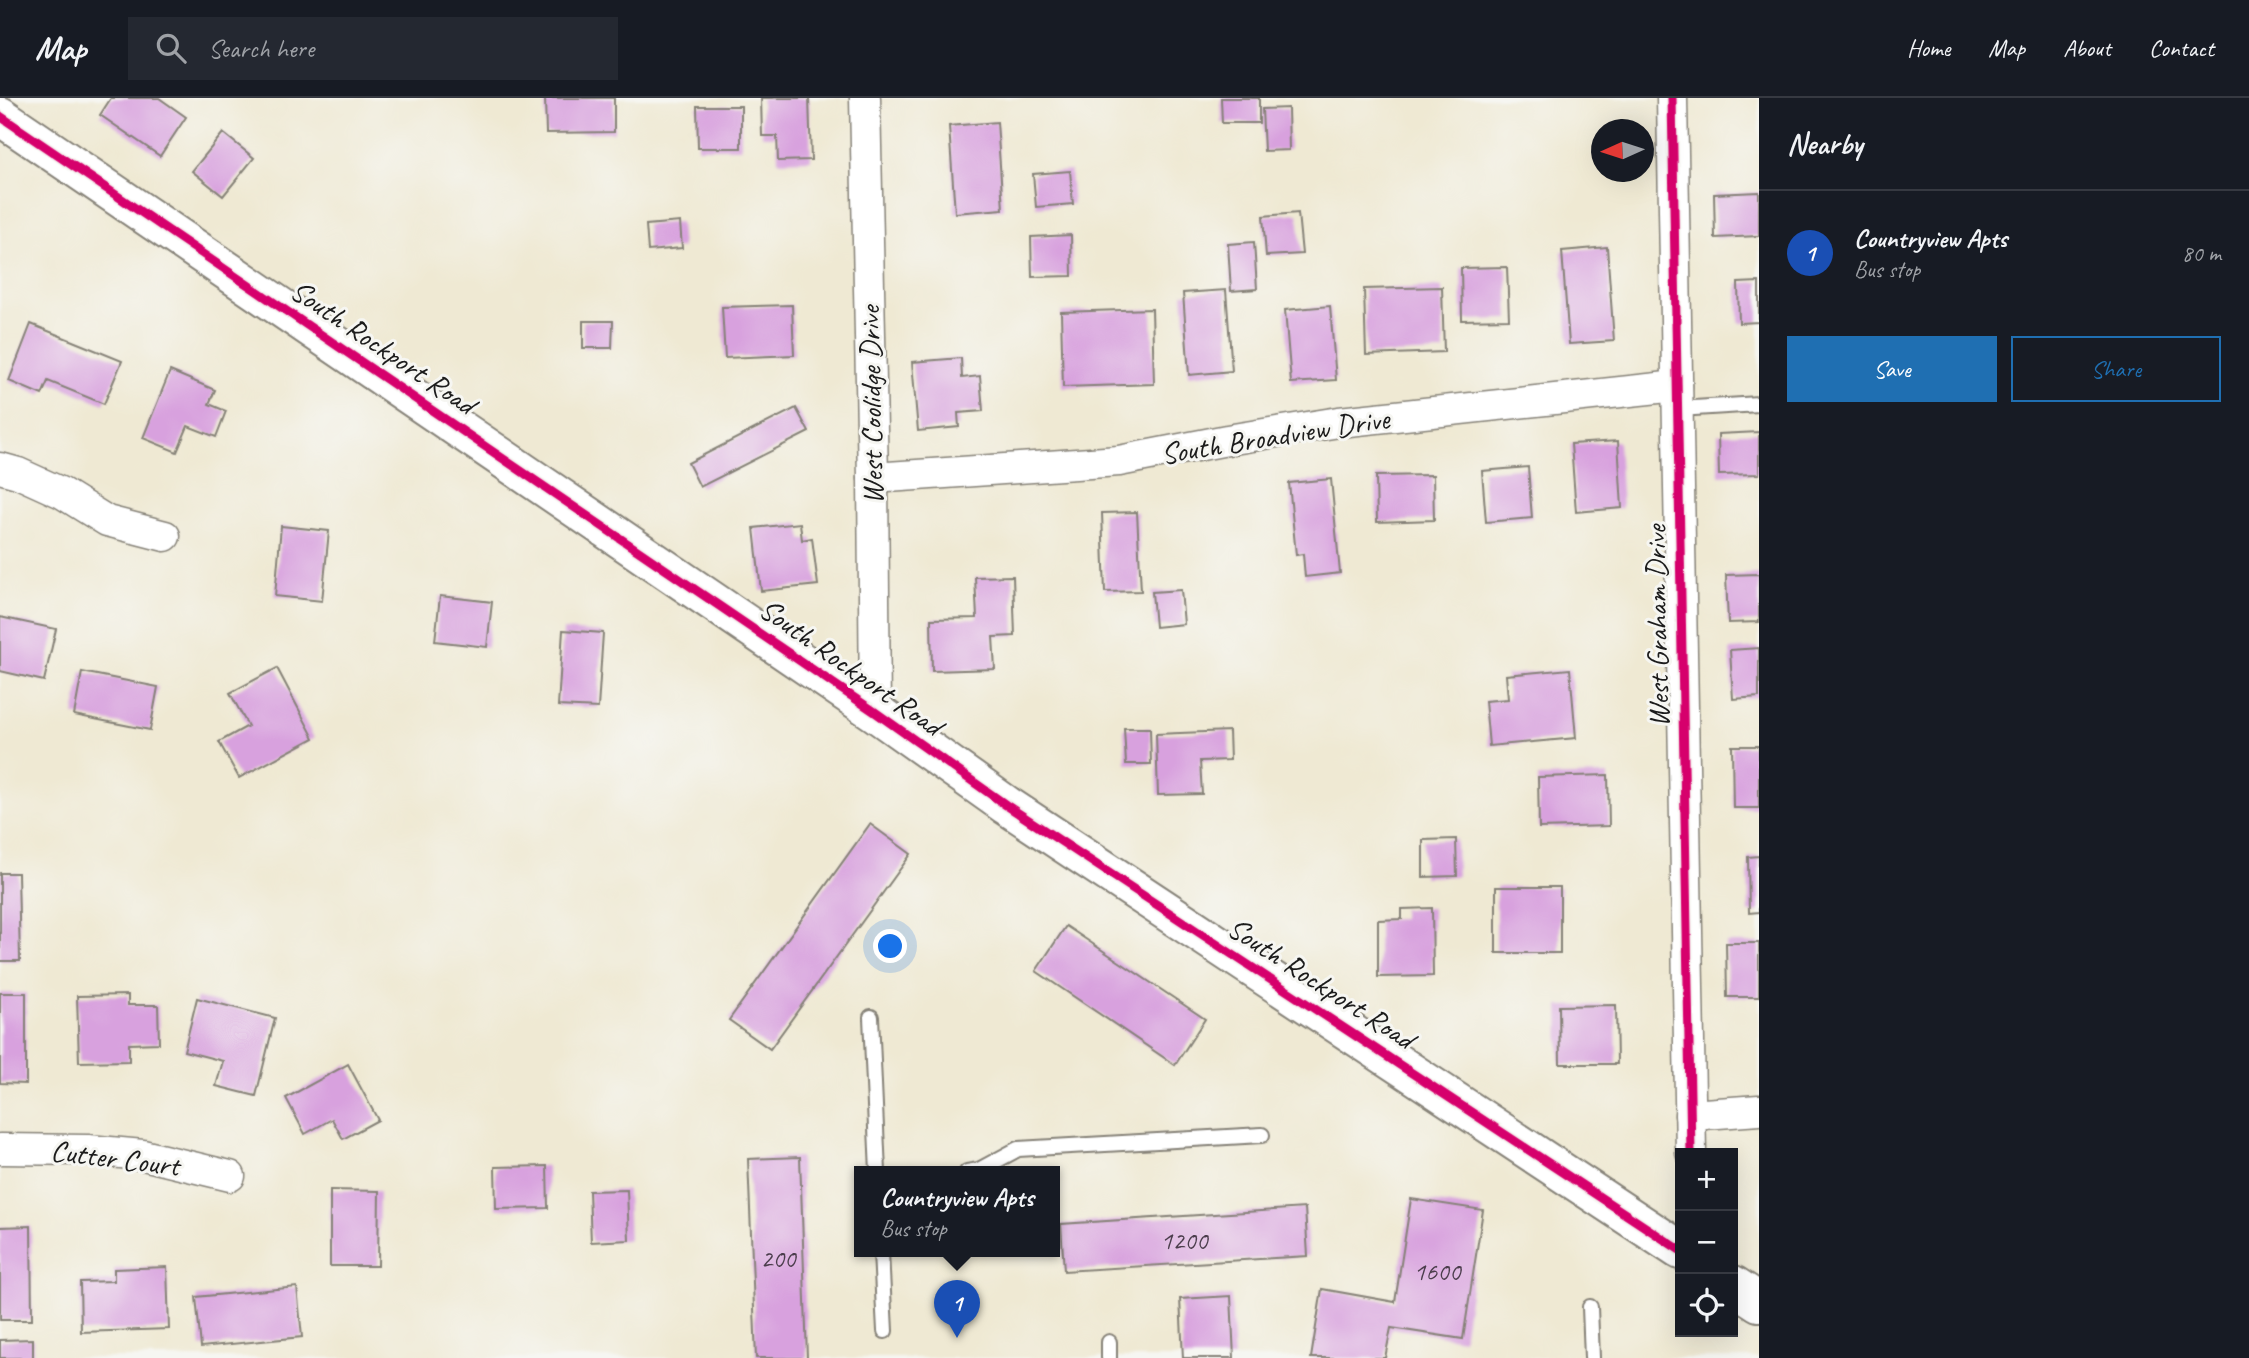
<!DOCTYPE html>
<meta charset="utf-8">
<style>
body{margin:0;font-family:Caveat,sans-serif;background:#242831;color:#f1f3f6}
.controls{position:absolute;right:21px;bottom:21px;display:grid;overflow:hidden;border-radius:0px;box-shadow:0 7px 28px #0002}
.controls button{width:63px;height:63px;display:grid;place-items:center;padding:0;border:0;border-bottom:2px solid #363941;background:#171b24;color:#f1f3f6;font:35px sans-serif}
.compass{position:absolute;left:1591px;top:21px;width:63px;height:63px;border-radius:50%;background:#171b24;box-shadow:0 7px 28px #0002;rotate:267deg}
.you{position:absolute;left:891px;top:849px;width:24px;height:24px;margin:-18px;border:5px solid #fff;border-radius:50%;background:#1a73e8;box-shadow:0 0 0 10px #1a73e833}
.badge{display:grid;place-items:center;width:46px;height:46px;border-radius:50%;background:#1f6fb2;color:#fff;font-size:23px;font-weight:700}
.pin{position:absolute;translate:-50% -58px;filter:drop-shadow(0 2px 4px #0008)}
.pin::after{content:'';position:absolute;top:37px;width:24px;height:21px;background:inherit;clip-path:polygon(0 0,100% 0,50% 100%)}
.popup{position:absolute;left:854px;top:1068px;width:206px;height:91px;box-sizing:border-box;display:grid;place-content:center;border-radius:0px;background:#171b24;filter:drop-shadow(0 2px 5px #0005);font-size:23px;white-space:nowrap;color:#9ea1a6}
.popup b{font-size:26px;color:#f1f3f6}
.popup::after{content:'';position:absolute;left:50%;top:100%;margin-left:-14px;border:14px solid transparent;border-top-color:#171b24}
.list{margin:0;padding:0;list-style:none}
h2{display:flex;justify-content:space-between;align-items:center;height:91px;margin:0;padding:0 28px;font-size:30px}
h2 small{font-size:23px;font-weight:400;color:#9ea1a6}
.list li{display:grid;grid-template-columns:46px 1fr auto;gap:21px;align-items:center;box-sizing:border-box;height:126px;padding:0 28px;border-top:2px solid #363941}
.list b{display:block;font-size:26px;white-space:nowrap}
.list p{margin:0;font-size:23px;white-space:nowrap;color:#9ea1a6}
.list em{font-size:23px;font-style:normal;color:#9ea1a6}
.actions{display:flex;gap:14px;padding:21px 28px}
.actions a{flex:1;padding:16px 0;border:2px solid #1f6fb2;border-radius:0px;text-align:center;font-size:24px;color:#1f6fb2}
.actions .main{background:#1f6fb2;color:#fff}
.icon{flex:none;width:38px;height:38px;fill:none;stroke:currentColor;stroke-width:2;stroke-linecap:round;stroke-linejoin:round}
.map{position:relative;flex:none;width:1759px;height:1260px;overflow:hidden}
header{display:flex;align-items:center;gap:42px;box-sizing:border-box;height:98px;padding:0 35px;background:#171b24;border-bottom:2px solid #363941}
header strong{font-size:33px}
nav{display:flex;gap:38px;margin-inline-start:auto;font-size:24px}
.search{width:490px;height:63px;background:#242831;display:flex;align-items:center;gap:18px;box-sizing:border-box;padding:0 24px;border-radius:0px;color:#9ea1a6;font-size:26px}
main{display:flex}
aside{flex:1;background:#171b24}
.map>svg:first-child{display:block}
.building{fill:#d8a1de}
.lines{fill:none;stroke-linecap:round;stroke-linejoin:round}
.lane-casing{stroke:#868278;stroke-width:18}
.street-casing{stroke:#868278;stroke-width:33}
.secondary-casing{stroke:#868278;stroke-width:42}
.lane{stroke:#fff;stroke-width:14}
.street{stroke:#fff;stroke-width:30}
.secondary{stroke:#fff;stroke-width:38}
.cycleway-casing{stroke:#f6f6f2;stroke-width:13}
.cycleway{stroke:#d6006c;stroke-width:9}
.labels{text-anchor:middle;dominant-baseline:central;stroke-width:6;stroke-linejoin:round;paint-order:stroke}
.number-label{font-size:26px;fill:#4b3d4c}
.street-label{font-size:30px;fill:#1c1c1c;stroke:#f6f6f2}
</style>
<header>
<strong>Map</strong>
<div class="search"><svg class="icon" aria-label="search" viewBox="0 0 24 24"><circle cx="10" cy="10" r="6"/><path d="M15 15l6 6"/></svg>Search here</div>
<nav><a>Home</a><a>Map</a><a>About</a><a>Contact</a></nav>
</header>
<main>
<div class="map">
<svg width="1759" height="1260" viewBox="0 0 1759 1260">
<rect width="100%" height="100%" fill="#f6f6f2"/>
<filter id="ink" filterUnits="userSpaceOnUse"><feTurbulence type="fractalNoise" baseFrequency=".0143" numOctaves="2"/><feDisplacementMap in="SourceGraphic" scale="14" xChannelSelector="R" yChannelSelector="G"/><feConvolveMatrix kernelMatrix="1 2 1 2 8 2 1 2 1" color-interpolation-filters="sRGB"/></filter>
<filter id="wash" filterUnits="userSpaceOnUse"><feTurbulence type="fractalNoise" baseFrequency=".00686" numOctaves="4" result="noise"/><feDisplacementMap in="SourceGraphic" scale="28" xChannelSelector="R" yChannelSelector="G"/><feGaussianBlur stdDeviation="1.57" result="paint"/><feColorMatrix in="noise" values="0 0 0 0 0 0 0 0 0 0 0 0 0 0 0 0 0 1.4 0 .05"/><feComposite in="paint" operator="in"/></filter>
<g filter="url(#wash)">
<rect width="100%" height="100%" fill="#efe9d3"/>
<g id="blocks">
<!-- building -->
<g class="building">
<path d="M111 0H159L186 19 160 58 100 17Z"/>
<path d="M545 0H614V34L546 35Z"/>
<path d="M761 0H809L811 62 778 63 777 38H762Z"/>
<path d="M1221 0H1259V25H1222Z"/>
<path d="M697 8H741V50H698Z"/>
<path d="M1288 10 1289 52 1264 53 1262 11Z"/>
<path d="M997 24 1003 111 955 115 949 28Z"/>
<path d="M223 35 254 60 223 98 192 73Z"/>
<path d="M1070 73 1073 106 1036 109 1033 76Z"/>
<path d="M1759 94V138L1715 140 1714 96Z"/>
<path d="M1298 115 1302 156 1266 158 1263 118Z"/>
<path d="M680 124 682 150 648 153 646 127Z"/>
<path d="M1071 137 1072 178 1032 179 1031 139Z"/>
<path d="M1254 144 1257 191 1231 193 1228 146Z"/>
<path d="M1607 149 1614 243 1569 246 1562 153Z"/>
<path d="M1507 169 1509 221 1462 222 1461 170Z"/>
<path d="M1759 184V224L1739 225 1738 185Z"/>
<path d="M1442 189 1444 254 1366 257 1364 191Z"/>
<path d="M1226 192 1232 273 1189 277 1183 195Z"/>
<path d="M792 207 794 257 725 260 722 209Z"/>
<path d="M1330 208 1336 282 1291 285 1285 212Z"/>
<path d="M1152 211 1154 286 1063 289 1061 214Z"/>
<path d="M583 223H613L612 250H583Z"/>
<path d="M31 226 122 263 104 306 48 283 42 297 9 283Z"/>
<path d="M961 260 962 280 980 278 983 313 958 315 959 329 918 333 912 264Z"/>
<path d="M170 273 215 292 209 306 226 313 216 339 188 328 177 354 143 340Z"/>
<path d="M796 310 809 334 700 389 688 365Z"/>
<path d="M1759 334V376L1719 377 1718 336Z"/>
<path d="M1618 343 1622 410 1576 414 1571 346Z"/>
<path d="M1528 369 1532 420 1486 424 1482 373Z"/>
<path d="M1433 377 1434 422 1377 424 1376 378Z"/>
<path d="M1331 381 1340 475 1305 479 1303 456 1296 457 1289 385Z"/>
<path d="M1137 414 1141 493 1105 494 1102 415Z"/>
<path d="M800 425 802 442 812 440 818 487 761 493 754 430Z"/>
<path d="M281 428 329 433 322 503 275 498Z"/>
<path d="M1759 476V524L1728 525 1726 477Z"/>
<path d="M1013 478 1015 538 993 539 995 571 932 573 931 521 977 520 975 479Z"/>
<path d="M1181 492 1184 526 1155 529 1152 494Z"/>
<path d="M440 498 492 504 487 549 435 543Z"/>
<path d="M0 519 56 531 44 583 0 573Z"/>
<path d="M563 532 603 535 598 610 558 608Z"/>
<path d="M1759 550V599L1733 601 1730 552Z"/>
<path d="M277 570 314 640 239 680 219 644 248 628 230 595Z"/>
<path d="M1570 571 1576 640 1489 648 1485 603 1508 601 1506 577Z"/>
<path d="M82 574 158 589 150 632 74 617Z"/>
<path d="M1124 630H1150L1151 666H1126Z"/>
<path d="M1229 633 1230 662 1200 663 1202 696 1158 697 1156 636Z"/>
<path d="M1732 648H1759V710H1733Z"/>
<path d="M1608 677 1609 728 1539 730 1538 679Z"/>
<path d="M870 726 911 756 770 951 729 922Z"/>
<path d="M1456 741 1457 778 1423 779V742Z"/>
<path d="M1759 758V814L1749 815 1748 759Z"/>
<path d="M0 775H18L20 863H0Z"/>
<rect x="1496" y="789" width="64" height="66"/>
<path d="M1432 810 1433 878 1378 879V822L1402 821V811Z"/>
<path d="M1066 828 1205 921 1175 967 1036 873Z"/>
<path d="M1726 845H1759V899H1727Z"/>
<path d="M0 895H26V986L0 985Z"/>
<path d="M128 897V907H158L159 945 129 946V963L79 964 77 898Z"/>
<path d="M197 900 275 920 256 998 216 988 223 963 184 953Z"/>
<path d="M1616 907 1617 966H1560L1559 908Z"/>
<path d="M348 966 378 1022 343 1041 332 1021 305 1036 286 1000Z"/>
<path d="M800 1059 807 1260H756L748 1061Z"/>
<path d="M547 1068 548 1110 496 1111 495 1069Z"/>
<path d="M330 1092 379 1093 378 1168H330Z"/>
<path d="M627 1092 629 1142 591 1144 589 1093Z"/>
<path d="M1411 1101 1483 1112 1463 1241 1391 1230 1385 1260H1311L1322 1191 1395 1204Z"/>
<path d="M1305 1110 1308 1158 1064 1173 1061 1126Z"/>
<path d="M31 1128 32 1222H0V1129Z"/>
<path d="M167 1169 169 1231 81 1234 80 1184 114 1183V1171Z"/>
<path d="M297 1189 302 1239 201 1249 196 1199Z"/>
<path d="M1231 1198 1234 1260H1183L1180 1201Z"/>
<path d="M33 1241V1260H0V1242Z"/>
</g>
</g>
</g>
<g filter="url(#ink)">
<use href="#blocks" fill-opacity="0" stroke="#868278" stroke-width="2"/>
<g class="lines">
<!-- lane casing -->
<g class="lane-casing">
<g id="lane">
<path d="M1678 311 1759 306"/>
<path d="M871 919 878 1074"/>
<path d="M967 1074 979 1072 1018 1051 1262 1037"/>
<path d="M881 1154 885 1233"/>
<path d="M1590 1209 1592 1260"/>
<path d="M1109 1244V1260"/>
</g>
</g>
<!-- street casing -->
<g class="street-casing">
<g id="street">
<path d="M865 0 873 380 875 614"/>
<path d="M1672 0 1691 1055"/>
<path d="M0 370 18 375 62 395 107 423 165 438"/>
<path d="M873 380 1119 363 1227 342 1339 324 1677 288"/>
<path d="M1690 1017 1759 1012"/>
<path d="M0 1051 88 1052 143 1057 230 1078"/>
</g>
</g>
<!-- secondary casing -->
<g class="secondary-casing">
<g id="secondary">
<path d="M0 18 875 614 1006 707 1680 1152"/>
<path d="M1733 1187 1759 1204"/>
</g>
</g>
<!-- lane -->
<use href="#lane" class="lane"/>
<!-- street -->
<use href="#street" class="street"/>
<!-- secondary -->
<use href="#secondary" class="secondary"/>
<!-- cycleway casing -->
<g class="cycleway-casing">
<g id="cycleway">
<path d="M1672 0 1691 1055"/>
<path d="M0 18 875 614 1006 707 1680 1152"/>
</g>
</g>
<!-- cycleway -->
<use href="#cycleway" class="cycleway"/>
</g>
</g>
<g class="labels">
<!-- number labels -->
<g class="number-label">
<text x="1184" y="1142">1200</text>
<text x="778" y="1160">200</text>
<text x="1437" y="1173">1600</text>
</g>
<!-- street labels -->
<g class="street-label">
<text transform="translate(383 249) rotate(34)">South Rockport Road</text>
<text transform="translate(871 307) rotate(-91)">West Coolidge Drive</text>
<text transform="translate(1275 338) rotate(-9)">South Broadview Drive</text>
<text transform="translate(1657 528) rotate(-91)">West Graham Drive</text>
<text transform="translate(851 569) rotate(35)">South Rockport Road</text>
<text transform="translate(1321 885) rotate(33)">South Rockport Road</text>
<text transform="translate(115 1060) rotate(7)">Cutter Court</text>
</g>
</g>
</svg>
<div class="controls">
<button>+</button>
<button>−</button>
<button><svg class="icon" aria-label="locate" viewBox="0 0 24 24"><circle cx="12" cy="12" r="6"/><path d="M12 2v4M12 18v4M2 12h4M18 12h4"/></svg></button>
</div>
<svg class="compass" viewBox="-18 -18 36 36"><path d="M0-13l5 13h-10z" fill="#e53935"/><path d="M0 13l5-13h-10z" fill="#9ea1a6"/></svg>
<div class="you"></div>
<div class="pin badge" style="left:957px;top:1240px;background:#1a4fb4">1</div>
<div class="popup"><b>Countryview Apts</b>Bus stop</div>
</div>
<aside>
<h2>Nearby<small></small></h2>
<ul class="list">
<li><span class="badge" style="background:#1a4fb4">1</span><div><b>Countryview Apts</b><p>Bus stop</p></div><em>80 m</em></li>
</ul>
<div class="actions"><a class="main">Save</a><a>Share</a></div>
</aside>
</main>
